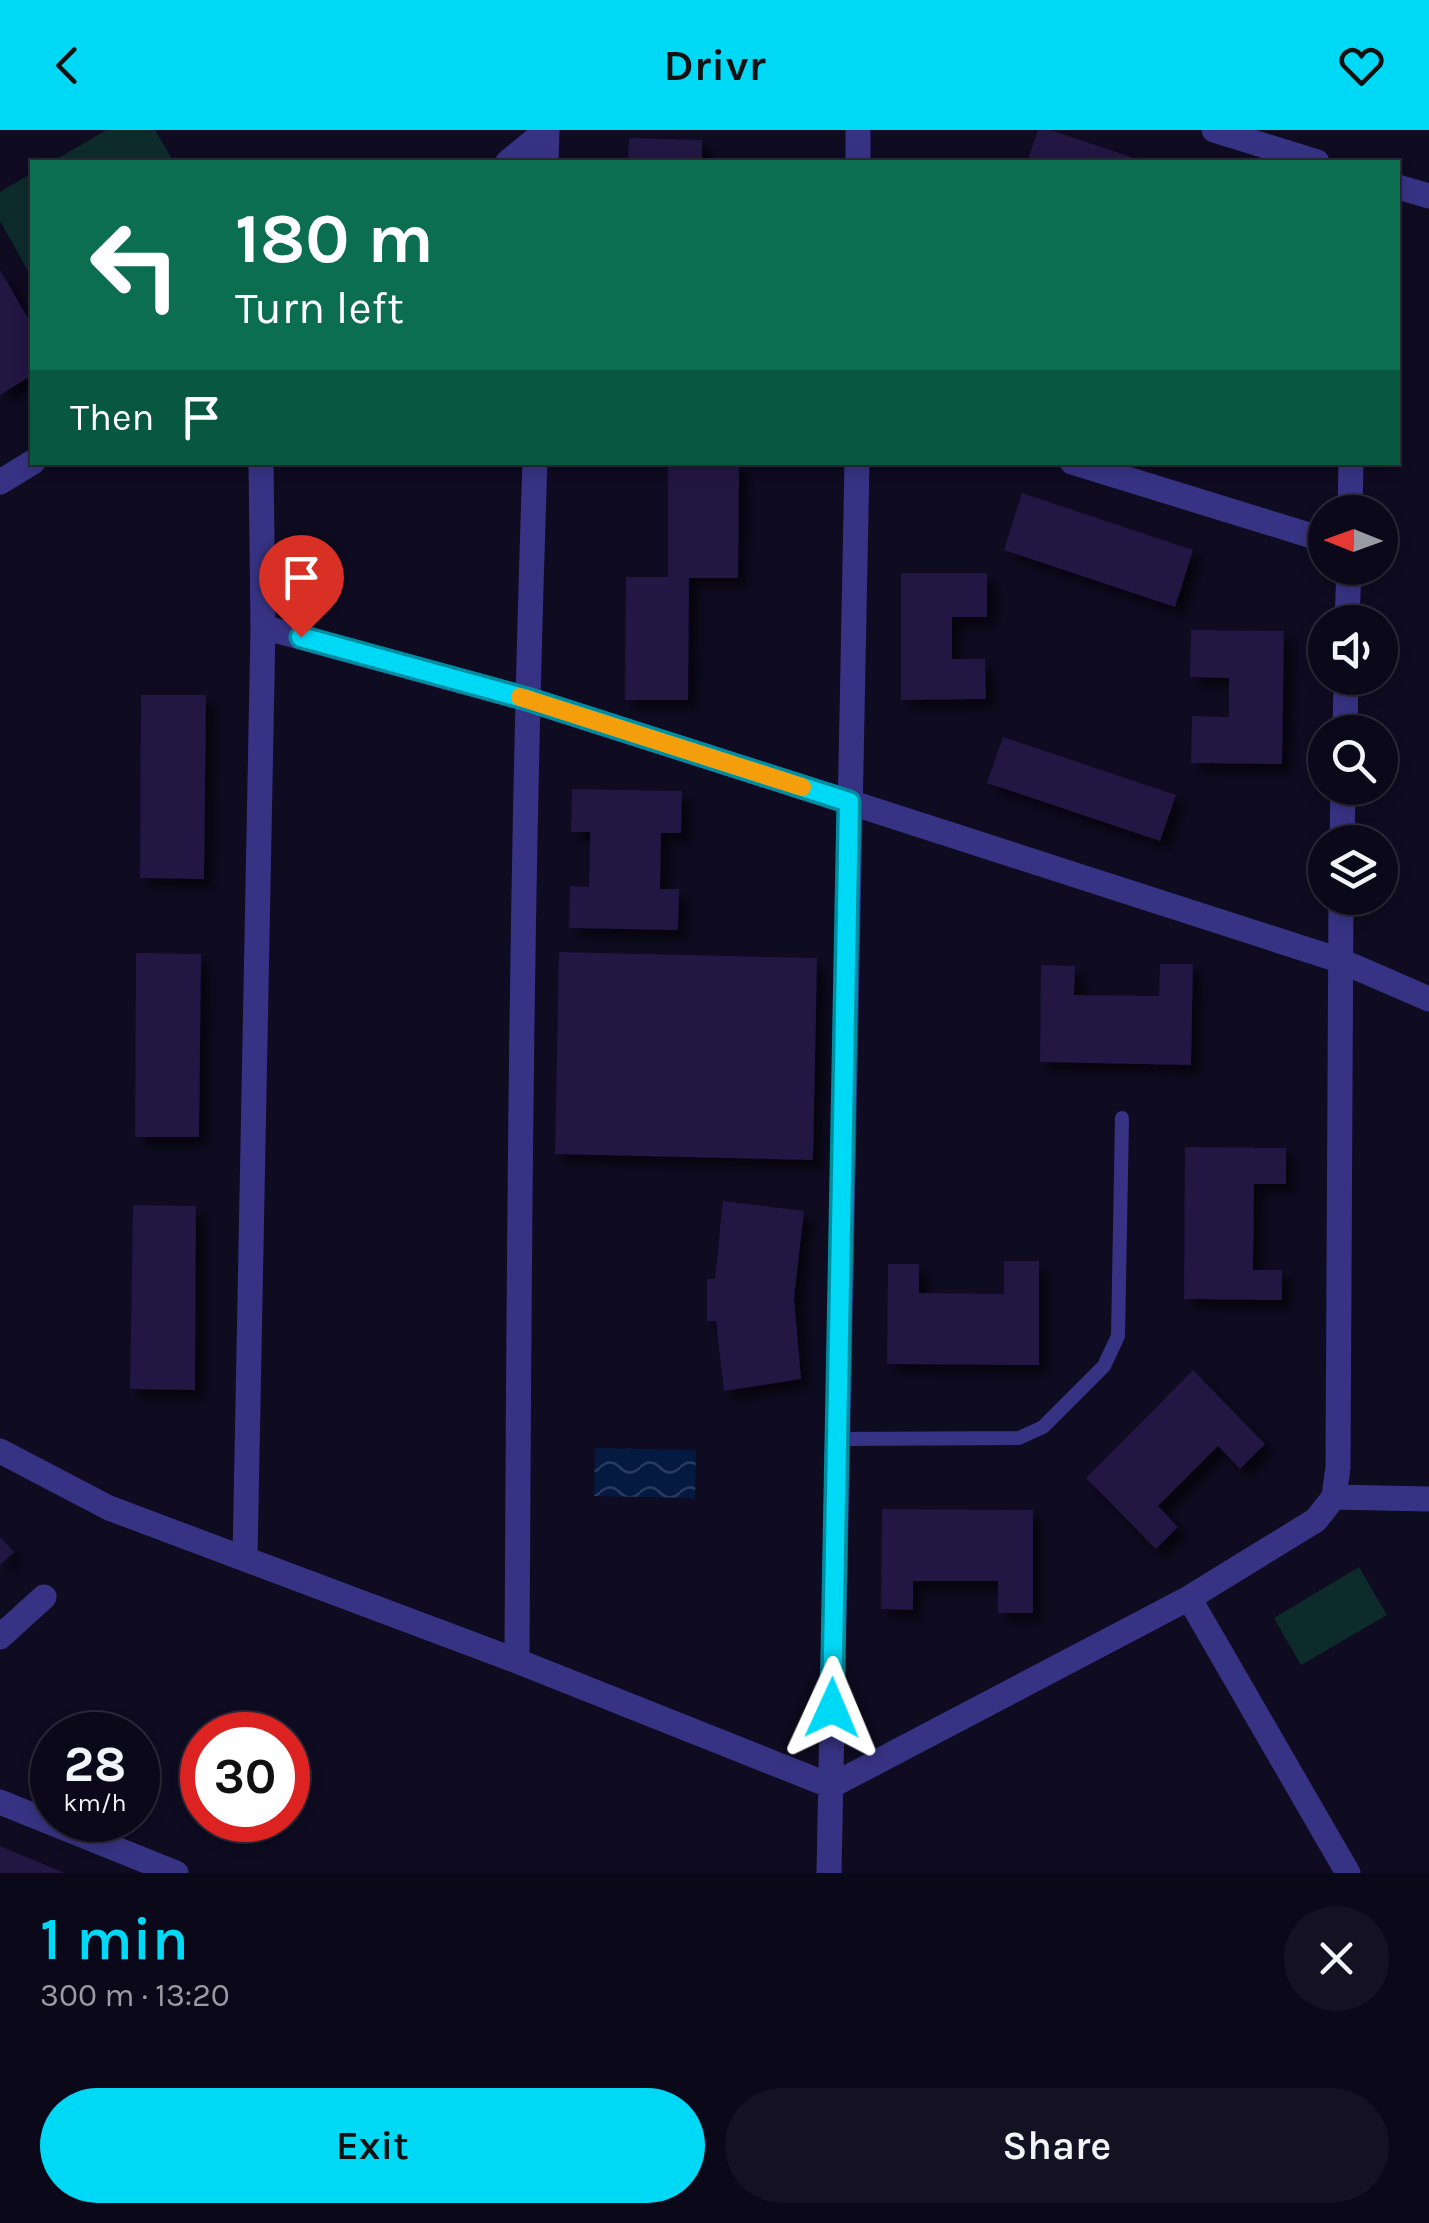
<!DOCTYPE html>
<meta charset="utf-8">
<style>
:root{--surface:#0b0819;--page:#141122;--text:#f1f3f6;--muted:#9a9aa2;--line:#2b2938;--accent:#00d9f6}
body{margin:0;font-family:Karla,sans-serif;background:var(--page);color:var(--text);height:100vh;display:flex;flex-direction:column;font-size:38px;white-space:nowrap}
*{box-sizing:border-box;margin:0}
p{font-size:32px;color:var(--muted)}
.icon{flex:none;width:55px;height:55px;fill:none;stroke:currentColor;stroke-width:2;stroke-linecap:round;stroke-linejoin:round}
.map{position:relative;height:1743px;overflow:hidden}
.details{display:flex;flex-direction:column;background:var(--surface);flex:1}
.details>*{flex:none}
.top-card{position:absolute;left:30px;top:30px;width:1370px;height:305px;border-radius:0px;box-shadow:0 5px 15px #0003,0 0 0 2px var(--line);background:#0b6e4f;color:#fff;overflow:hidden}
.needle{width:65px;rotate:271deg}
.tools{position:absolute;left:1308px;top:365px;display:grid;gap:20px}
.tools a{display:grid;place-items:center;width:90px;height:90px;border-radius:50%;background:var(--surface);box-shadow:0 5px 15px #0003,0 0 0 2px var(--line);font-size:50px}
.speed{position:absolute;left:30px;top:1582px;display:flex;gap:20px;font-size:50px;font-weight:700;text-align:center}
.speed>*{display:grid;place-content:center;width:130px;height:130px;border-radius:50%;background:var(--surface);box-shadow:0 5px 15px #0003,0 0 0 2px var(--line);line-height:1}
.speed small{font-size:25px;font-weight:400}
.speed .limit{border:15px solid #d22;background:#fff;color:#111}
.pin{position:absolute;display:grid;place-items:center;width:85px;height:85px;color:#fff;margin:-102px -42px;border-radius:50% 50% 50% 0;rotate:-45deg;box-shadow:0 0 10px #0007}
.pin .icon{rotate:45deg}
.me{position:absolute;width:110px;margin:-55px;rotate:1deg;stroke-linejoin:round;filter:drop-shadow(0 0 8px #0008)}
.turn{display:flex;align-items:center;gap:35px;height:210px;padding:0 40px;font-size:45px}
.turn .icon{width:130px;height:130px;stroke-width:2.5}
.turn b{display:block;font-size:70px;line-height:85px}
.then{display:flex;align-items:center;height:95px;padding:0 40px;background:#0003;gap:20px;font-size:38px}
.round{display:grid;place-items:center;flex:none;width:105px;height:105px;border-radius:52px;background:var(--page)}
.head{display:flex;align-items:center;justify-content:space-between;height:170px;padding:0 40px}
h1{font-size:60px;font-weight:600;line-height:75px;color:var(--accent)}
.cta{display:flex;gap:20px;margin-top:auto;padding:20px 40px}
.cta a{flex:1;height:115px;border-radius:60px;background:var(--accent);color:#111;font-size:40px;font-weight:600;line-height:115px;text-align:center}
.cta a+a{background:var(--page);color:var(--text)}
header{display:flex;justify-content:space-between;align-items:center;height:130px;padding:0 40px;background:var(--accent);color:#111;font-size:45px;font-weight:600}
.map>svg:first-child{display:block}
</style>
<header><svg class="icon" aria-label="back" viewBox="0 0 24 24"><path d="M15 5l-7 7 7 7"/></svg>Drivr<svg class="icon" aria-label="heart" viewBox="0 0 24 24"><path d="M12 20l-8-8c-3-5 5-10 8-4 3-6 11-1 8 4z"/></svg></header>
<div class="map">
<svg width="1429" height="1743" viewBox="0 0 1429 1743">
<defs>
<pattern id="water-waves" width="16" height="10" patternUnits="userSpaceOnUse" patternTransform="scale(2.5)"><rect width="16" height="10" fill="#051a40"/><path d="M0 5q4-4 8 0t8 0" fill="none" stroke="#293a5d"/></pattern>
<filter id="shadow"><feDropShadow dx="9" dy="9" stdDeviation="5" flood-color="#0009"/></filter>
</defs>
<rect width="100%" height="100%" fill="#0f0b21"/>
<path fill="#0e2b2b" d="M 107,0 L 155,0 L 174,32 L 51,32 Z
M 32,43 L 32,148 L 0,91 L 0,62 Z
M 1359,1437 L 1387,1485 L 1301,1535 L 1274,1488 Z"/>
<path fill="url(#water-waves)" d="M 595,1318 L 696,1320 L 695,1368 L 594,1366 Z"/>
<path fill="#201643" filter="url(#shadow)" d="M 1038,0 L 1050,0 L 1146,32 L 1027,32 Z
M 629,8 L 702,10 L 702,32 L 628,32 Z
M 0,140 L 32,195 L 32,245 L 0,265 Z
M 668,332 L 739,332 L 738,448 L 689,448 L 688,570 L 625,570 L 626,447 L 668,447 Z
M 1022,363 L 1193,420 L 1175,477 L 1004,420 Z
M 901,443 L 987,443 L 987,487 L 952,487 L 952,529 L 985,529 L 986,569 L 901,570 Z
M 1191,500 L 1284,501 L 1282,634 L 1191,633 L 1192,586 L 1229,587 L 1229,548 L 1190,547 Z
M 141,565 L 206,565 L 204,749 L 140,748 Z
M 1003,607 L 1176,665 L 1160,711 L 987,653 Z
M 572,659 L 682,661 L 681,703 L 661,703 L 660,759 L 679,759 L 678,800 L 569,798 L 570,756 L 589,757 L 590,702 L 571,702 Z
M 559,822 L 817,828 L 813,1030 L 555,1024 Z
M 136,823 L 201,824 L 199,1007 L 135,1007 Z
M 1160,834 L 1193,834 L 1191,935 L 1040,932 L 1041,835 L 1075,836 L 1074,865 L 1159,866 Z
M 1185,1017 L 1286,1018 L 1286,1054 L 1254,1054 L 1253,1140 L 1282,1140 L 1282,1170 L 1184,1169 Z
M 723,1071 L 804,1081 L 794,1168 L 801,1249 L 724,1261 L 716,1191 L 707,1191 L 707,1149 L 715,1149 Z
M 133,1075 L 196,1076 L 195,1260 L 130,1259 Z
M 1004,1131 L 1039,1131 L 1039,1235 L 887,1234 L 888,1134 L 919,1134 L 919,1163 L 1004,1164 Z
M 1193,1240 L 1265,1314 L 1240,1339 L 1218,1316 L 1158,1376 L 1178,1397 L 1156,1419 L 1086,1348 Z
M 882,1379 L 1033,1380 L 1033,1483 L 998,1483 L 998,1451 L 913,1451 L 913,1480 L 881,1479 Z
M 0,1407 L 14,1422 L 0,1435 Z
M 0,1716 L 65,1743 L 0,1743 Z"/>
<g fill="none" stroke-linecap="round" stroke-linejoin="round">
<path stroke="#373384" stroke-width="14" d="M 838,1309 L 1019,1308 L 1043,1297 L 1104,1236 L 1118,1206 L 1122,988"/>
<path stroke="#373384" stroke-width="25" d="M 1214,0 L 1317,32
M 508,32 L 547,0
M 546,32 L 547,0
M 858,32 L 858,0
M 1398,57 L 1429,66
M 1072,332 L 1325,410
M 0,352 L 33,332
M 1350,382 L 1351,332
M 1347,492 L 1349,438
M 263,497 L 527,569 L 849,672 L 1339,830 L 1429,869
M 1345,602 L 1346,548
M 1342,712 L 1343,658
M 0,1321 L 109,1378 L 517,1531 L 831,1656 L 1189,1468 L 1316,1390 L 1334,1367 L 1338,1337 L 1341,768
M 1334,1367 L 1429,1369
M 245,1427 L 263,497 L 261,332
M 1189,1468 L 1348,1743
M 0,1507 L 44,1467
M 517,1531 C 519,1132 521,732 535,332
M 0,1672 L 176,1743
M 829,1743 L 857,332"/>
</g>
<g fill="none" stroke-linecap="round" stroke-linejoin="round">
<defs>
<path id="route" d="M 301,507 L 527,569 L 849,672 L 832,1578"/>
</defs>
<use href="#route" stroke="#008da0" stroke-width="25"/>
<use href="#route" stroke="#00d9f6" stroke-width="18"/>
<path stroke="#f59e0b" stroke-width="18" d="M 520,567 L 802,657"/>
</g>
</svg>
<div class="tools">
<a><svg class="needle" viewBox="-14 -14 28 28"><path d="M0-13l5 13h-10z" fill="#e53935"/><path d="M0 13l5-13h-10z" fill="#9a9aa2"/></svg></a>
<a><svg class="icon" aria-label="sound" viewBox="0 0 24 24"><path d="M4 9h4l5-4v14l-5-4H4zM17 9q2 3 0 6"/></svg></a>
<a><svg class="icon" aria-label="search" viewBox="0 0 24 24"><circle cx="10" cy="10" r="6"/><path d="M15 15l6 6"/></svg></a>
<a><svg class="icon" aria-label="layers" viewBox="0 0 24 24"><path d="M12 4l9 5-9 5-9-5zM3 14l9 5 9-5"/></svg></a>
</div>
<div class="speed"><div>28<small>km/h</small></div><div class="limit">30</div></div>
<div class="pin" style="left:301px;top:507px;background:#d93025"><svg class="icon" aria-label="arrive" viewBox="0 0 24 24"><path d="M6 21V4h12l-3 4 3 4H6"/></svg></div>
<svg class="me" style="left:832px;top:1578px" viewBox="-20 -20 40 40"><path d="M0-17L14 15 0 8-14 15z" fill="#00d9f6" stroke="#fff" stroke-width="4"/></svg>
<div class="top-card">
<div class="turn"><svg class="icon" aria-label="left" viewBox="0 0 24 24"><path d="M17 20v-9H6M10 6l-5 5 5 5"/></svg><div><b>180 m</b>Turn left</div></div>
<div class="then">Then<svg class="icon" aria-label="arrive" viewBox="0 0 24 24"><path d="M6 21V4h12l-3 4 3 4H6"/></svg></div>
</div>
</div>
<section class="details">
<div class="head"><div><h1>1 min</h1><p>300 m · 13:20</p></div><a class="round"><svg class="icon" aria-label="close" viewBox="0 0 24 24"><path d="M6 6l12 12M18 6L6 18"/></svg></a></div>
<div class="cta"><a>Exit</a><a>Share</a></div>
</section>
